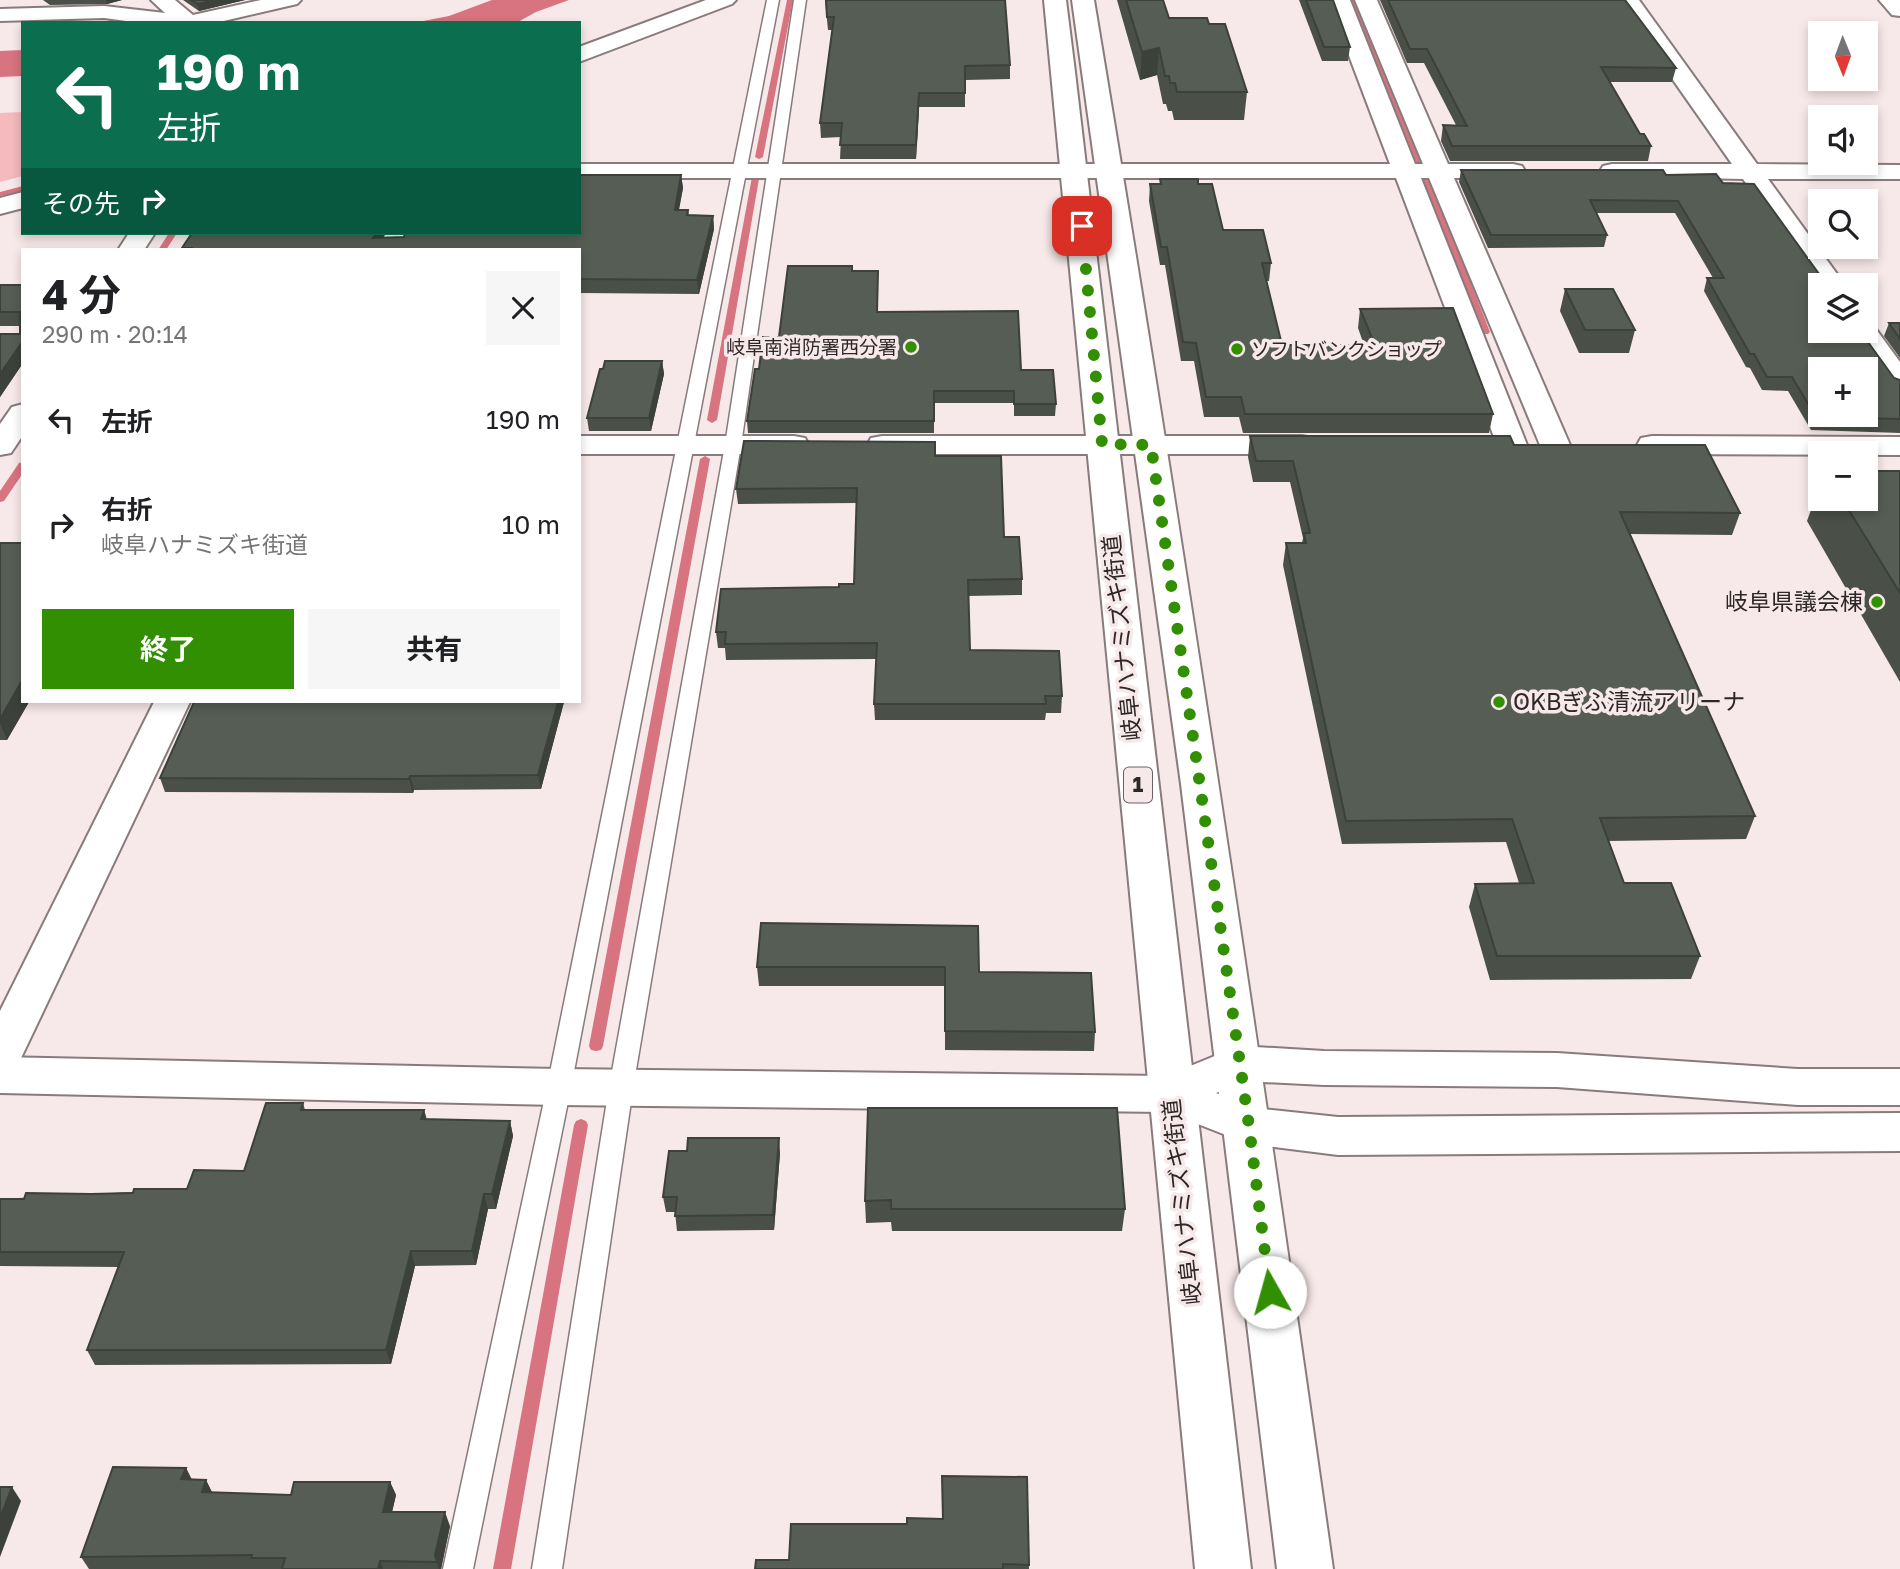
<!DOCTYPE html>
<html lang="ja">
<meta charset="utf-8">
<style>
:root{--surface:#fff;--page:#f6f6f6;--text:#202124;--muted:#757577;--accent:#338f02}
body{margin:0;font-family:"Golos Text","Noto Sans JP",sans-serif;background:var(--page);color:var(--text);height:100vh;display:flex;flex-direction:column;font-size:26px;white-space:nowrap}
*{box-sizing:border-box;margin:0}
p{font-size:23px;color:var(--muted)}
.icon{flex:none;width:38px;height:38px;fill:none;stroke:currentColor;stroke-width:2;stroke-linecap:round;stroke-linejoin:round}
.map{position:relative;flex:1;overflow:hidden}
.details{position:absolute;left:21px;top:248px;width:560px;height:455px;display:flex;flex-direction:column;background:var(--surface);border-radius:0px;box-shadow:0 4px 10px #0003}
.details>*{flex:none}
.top-card{position:absolute;left:21px;top:21px;width:560px;height:214px;border-radius:0px;box-shadow:0 4px 10px #0003;background:#0b6e4f;color:#fff;overflow:hidden}
.needle{width:46px;rotate:179deg}
.tools{position:absolute;left:1808px;top:21px;display:grid;gap:14px}
.tools a{display:grid;place-items:center;width:70px;height:70px;border-radius:0px;background:var(--surface);box-shadow:0 4px 10px #0003;font-size:35px}
.pin{position:absolute;display:grid;place-items:center;width:60px;height:60px;color:#fff;margin:-30px;border-radius:14px;box-shadow:0 4px 10px #0006}
.me{position:absolute;width:77px;margin:-38px;rotate:353deg;stroke-linejoin:round;filter:drop-shadow(0 0 5px #0008)}
.turn{display:flex;align-items:center;gap:24px;height:147px;padding:0 21px;font-size:32px}
.turn .icon{width:91px;height:91px;stroke-width:2.5}
.turn b{display:block;font-size:49px;line-height:60px}
.then{display:flex;align-items:center;height:66px;padding:0 21px;background:#0003;gap:14px;font-size:26px}
.round{display:grid;place-items:center;flex:none;width:74px;height:74px;border-radius:0px;background:var(--page)}
.head{display:flex;align-items:center;justify-content:space-between;height:119px;padding:0 21px}
h1{font-size:42px;font-weight:700;line-height:52px}
.primary-button{display:flex;gap:14px;margin-top:auto;padding:14px 21px}
.primary-button a{flex:1;height:80px;border-radius:0px;background:var(--accent);color:#fff;font-size:28px;font-weight:700;line-height:80px;text-align:center}
.primary-button a+a{background:var(--page);color:var(--text)}
ul{padding:0;list-style:none}
li{display:flex;align-items:center;gap:21px;height:105px;padding:0 21px}
li div{flex:1}
li b{display:block;font-size:26px}
li em{font-style:normal}
.map>svg:first-child{display:block}
</style>
<div class="map">
<svg width="1900" height="1569" viewBox="0 0 1900 1569">
<rect width="100%" height="100%" fill="#f7e8e9"/>
<path fill="#f4babe" d="M 23,112 L 23,176 L 0,182 L 0,113 Z"/>
<path fill="#d77480" d="M 492,0 L 569,0 L 536,12 L 516,23 L 413,23 L 449,16 Z"/>
<g fill="none" stroke-linecap="round" stroke-linejoin="round">
<path fill="#d77480" fill-rule="evenodd" d="M 787,0 L 793,0 L 763,157 L 759,159 L 755,157 Z
M 1350,0 L 1356,0 L 1426,167 L 1425,169 L 1418,167 Z
M 1423,175 L 1430,177 L 1490,332 L 1488,334 L 1482,334 L 1480,332 L 1422,177 Z
M 752,177 L 759,179 L 717,420 L 712,423 L 707,420 Z
M 23,186 L 23,191 L 0,196 L 0,192 Z
M 169,233 L 177,233 L 166,250 L 158,250 Z
M 705,456 L 710,459 L 603,1046 L 601,1050 L 596,1051 L 591,1050 L 589,1046 L 700,459 Z
M 23,462 L 23,473 L 4,501 L 0,502 L 0,491 L 19,463 Z
M 581,1119 L 586,1121 L 588,1125 L 511,1569 L 493,1569 L 574,1125 L 576,1121 Z"/>
<path fill="#d77480" fill-rule="evenodd" d="M 23,50 L 23,76 L 0,77 L 0,51 Z"/>
<defs>
<path id="lane" d="M 767,0 L 779,0 L 571,1087 L 473,1569 L 443,1569 L 547,1087 Z
M 794,0 L 806,0 L 741,445 L 633,1088 L 562,1569 L 532,1569 L 609,1088 L 725,445 Z"/>
<path id="street" d="M 151,0 L 175,0 L 193,15 L 261,0 L 301,0 L 297,4 L 215,23 L 141,23 L 104,18 L 0,21 L 0,9 L 104,6 L 165,13 Z
M 706,0 L 736,0 L 732,4 L 579,62 L 579,47 Z
M 1328,0 L 1350,0 L 1415,164 L 1423,164 L 1355,0 L 1377,0 L 1448,164 L 1513,164 L 1522,166 L 1525,171 L 1522,176 L 1513,178 L 1454,178 L 1570,445 L 1566,452 L 1555,454 L 1544,452 L 1540,445 L 1429,178 L 1421,178 L 1527,445 L 1523,452 L 1512,454 L 1501,452 L 1497,445 L 1396,178 L 579,178 L 579,164 L 1390,164 Z
M 1617,0 L 1639,0 L 1757,164 L 1900,165 L 1900,179 L 1768,179 L 1845,285 L 1820,285 L 1820,289 L 1743,179 L 1603,176 L 1600,171 L 1603,166 L 1612,164 L 1732,164 Z
M 1879,0 L 1900,0 L 1900,16 L 1892,15 Z
M 23,192 L 23,208 L 0,214 L 0,198 Z
M 129,233 L 155,233 L 144,250 L 118,250 Z
M 386,233 L 412,233 L 404,250 L 378,250 Z
M 1866,323 L 1873,325 L 1900,362 L 1900,392 L 1890,389 L 1849,331 L 1866,331 Z
M 23,404 L 23,435 L 11,453 L 0,455 L 0,424 L 12,407 Z
M 579,436 L 794,436 L 805,438 L 809,445 L 805,452 L 794,454 L 579,454 Z
M 882,436 L 1302,436 L 1313,438 L 1317,445 L 1313,452 L 1302,454 L 882,454 L 871,452 L 867,445 L 871,438 Z
M 1652,436 L 1900,437 L 1900,455 L 1652,454 L 1641,452 L 1637,445 L 1641,438 Z
M 154,702 L 190,702 L 22,1056 L 16,1068 L 0,1073 L 0,1011 Z"/>
<path id="secondary" d="M 1239,1046 L 1324,1051 L 1557,1053 L 1798,1069 L 1900,1069 L 1900,1105 L 1798,1105 L 1557,1087 L 1324,1085 L 1243,1081 L 1216,1093 L 1253,1108 L 1338,1117 L 1900,1113 L 1900,1151 L 1338,1155 L 1249,1144 L 1167,1112 L 559,1105 L 0,1093 L 0,1057 L 559,1069 L 1166,1076 Z"/>
<path id="primary" d="M 1044,0 L 1066,0 L 1075,72 L 1251,1569 L 1195,1569 Z
M 1072,0 L 1094,0 C 1181,522 1259,1045 1333,1569 L 1277,1569 L 1181,784 Z"/>
</defs>
<use href="#lane" stroke="#887b7c" stroke-width="3"/>
<use href="#street" stroke="#887b7c" stroke-width="4"/>
<use href="#secondary" stroke="#887b7c" stroke-width="4"/>
<use href="#primary" stroke="#887b7c" stroke-width="4"/>
<use href="#lane" fill="#fff" fill-rule="evenodd"/>
<use href="#street" fill="#fff" fill-rule="evenodd"/>
<use href="#secondary" fill="#fff" fill-rule="evenodd"/>
<use href="#primary" fill="#fff" fill-rule="evenodd"/>
</g>
<path fill="#4a5048" d="M 43,0 L 122,0 L 107,4 L 50,5 Z
M 183,0 L 245,0 L 199,11 Z
M 825,0 L 1005,0 L 1010,65 L 1010,79 L 965,80 L 965,107 L 919,107 L 916,159 L 840,159 L 841,137 L 821,138 L 820,123 L 832,30 L 828,30 Z
M 1117,0 L 1163,0 L 1169,18 L 1209,24 L 1247,92 L 1244,120 L 1174,120 L 1172,111 L 1168,111 L 1166,104 L 1163,104 L 1157,75 L 1140,80 Z
M 1299,0 L 1333,0 L 1350,47 L 1348,61 L 1322,61 Z
M 1380,0 L 1625,0 L 1676,68 L 1672,82 L 1610,82 L 1640,134 L 1651,146 L 1648,161 L 1450,161 L 1441,141 L 1443,125 L 1456,125 L 1424,63 L 1407,63 Z
M 1461,170 L 1666,175 L 1723,183 L 1894,378 L 1900,380 L 1900,433 L 1811,430 L 1788,391 L 1762,390 L 1750,368 L 1746,367 L 1704,291 L 1707,278 L 1713,278 L 1675,213 L 1596,213 L 1607,235 L 1604,247 L 1488,248 L 1459,182 Z
M 681,175 L 683,188 L 679,210 L 688,210 L 689,215 L 713,216 L 714,229 L 699,294 L 579,293 L 579,250 L 183,250 L 182,248 L 192,233 L 385,233 L 383,238 L 404,237 Z
M 1160,179 L 1198,184 L 1223,230 L 1271,263 L 1269,281 L 1266,281 L 1282,345 L 1364,345 L 1358,328 L 1360,309 L 1493,414 L 1489,433 L 1243,433 L 1239,417 L 1204,417 L 1194,361 L 1181,361 L 1165,265 L 1160,265 L 1149,201 L 1150,184 L 1160,184 Z
M 852,271 L 878,283 L 877,312 L 1021,370 L 1056,404 L 1055,416 L 1014,416 L 1014,403 L 934,403 L 934,433 L 748,433 L 747,421 L 779,337 Z
M 0,285 L 23,285 L 23,363 L 0,397 L 0,334 L 20,334 L 20,326 L 0,326 Z
M 1565,289 L 1635,330 L 1629,353 L 1579,353 L 1560,311 Z
M 1889,323 L 1900,323 L 1900,358 L 1884,336 Z
M 662,361 L 664,374 L 651,431 L 589,431 L 587,418 Z
M 1250,436 L 1514,445 L 1740,513 L 1732,535 L 1630,534 L 1755,816 L 1746,839 L 1608,841 L 1624,883 L 1700,956 L 1691,979 L 1490,980 L 1469,907 L 1475,884 L 1519,883 L 1506,842 L 1342,844 L 1283,565 L 1286,543 L 1302,543 L 1303,538 L 1290,482 L 1253,482 L 1248,457 Z
M 935,456 L 1004,537 L 1022,579 L 1022,595 L 968,596 L 970,650 L 1062,696 L 1061,713 L 1046,713 L 1045,720 L 875,720 L 874,704 L 876,659 L 726,660 L 725,648 L 718,648 L 716,632 L 839,587 L 854,584 L 857,503 L 738,504 L 736,489 Z
M 1900,471 L 1900,682 L 1807,521 L 1820,485 L 1820,499 L 1866,499 Z
M 0,543 L 23,702 L 29,702 L 7,740 L 0,740 Z
M 194,702 L 564,702 L 541,789 L 414,790 L 413,793 L 165,792 L 160,778 Z
M 761,923 L 979,972 L 1095,1032 L 1094,1051 L 945,1050 L 945,986 L 759,986 L 757,967 Z
M 303,1103 L 305,1110 L 424,1110 L 427,1120 L 510,1121 L 513,1136 L 496,1209 L 488,1209 L 476,1265 L 415,1266 L 391,1364 L 95,1365 L 87,1350 L 119,1267 L 0,1266 L 0,1199 L 187,1189 L 244,1171 Z
M 868,1108 L 1125,1209 L 1122,1231 L 892,1231 L 891,1222 L 866,1223 L 865,1201 Z
M 780,1153 L 774,1230 L 677,1231 L 675,1212 L 666,1212 L 663,1197 Z
M 186,1468 L 192,1480 L 206,1480 L 212,1493 L 291,1495 L 390,1482 L 396,1495 L 392,1512 L 450,1526 L 441,1569 L 89,1569 L 81,1557 Z
M 1027,1477 L 1029,1569 L 755,1569 L 907,1524 L 943,1519 Z"/>
<path fill="#3c413b" d="M 106,0 L 122,0 L 107,4 Z
M 215,0 L 245,0 L 199,11 L 198,4 Z
M 1159,48 L 1157,75 L 1140,80 L 1142,52 Z
M 919,93 L 919,107 L 916,159 L 916,145 Z
M 681,175 L 683,188 L 676,223 L 675,210 Z
M 713,216 L 714,229 L 699,294 L 697,280 Z
M 376,233 L 385,233 L 377,250 L 373,238 Z
M 23,341 L 23,363 L 0,397 L 0,374 Z
M 662,361 L 664,374 L 651,431 L 649,418 Z
M 23,679 L 23,702 L 29,702 L 7,740 L 0,723 L 0,719 Z
M 558,702 L 564,702 L 541,789 L 538,775 Z
M 410,776 L 414,790 L 413,793 L 409,779 Z
M 424,1110 L 428,1125 L 421,1119 Z
M 510,1121 L 513,1136 L 496,1209 L 492,1194 Z
M 779,1138 L 780,1153 L 774,1230 L 773,1215 Z
M 484,1194 L 488,1209 L 476,1265 L 472,1251 Z
M 411,1251 L 415,1266 L 391,1364 L 386,1350 Z
M 186,1468 L 193,1482 L 181,1479 Z
M 206,1480 L 213,1494 L 202,1492 Z
M 390,1482 L 396,1495 L 389,1525 L 383,1512 Z
M 12,1487 L 21,1501 L 0,1557 L 0,1518 Z
M 445,1512 L 450,1526 L 441,1569 L 439,1569 L 435,1555 Z
M 380,1561 L 383,1569 L 378,1569 Z"/>
<path fill="#565d54" stroke="#3c413b" stroke-width="2" fill-rule="evenodd" d="M 191,0 L 215,0 L 198,4 Z
M 826,0 L 1005,0 L 1010,65 L 965,66 L 965,93 L 919,93 L 916,145 L 840,145 L 842,123 L 820,123 L 834,17 L 827,17 Z
M 1126,0 L 1163,0 L 1169,18 L 1207,18 L 1209,24 L 1225,24 L 1247,92 L 1177,92 L 1175,83 L 1170,83 L 1169,76 L 1165,76 L 1159,48 L 1142,52 Z
M 1306,0 L 1333,0 L 1350,47 L 1324,47 Z
M 1388,0 L 1625,0 L 1676,68 L 1601,67 L 1640,134 L 1644,134 L 1651,146 L 1452,146 L 1443,125 L 1467,126 L 1427,49 L 1410,49 Z
M 1461,170 L 1663,170 L 1666,175 L 1716,174 L 1723,183 L 1754,184 L 1827,285 L 1820,285 L 1820,331 L 1860,331 L 1894,378 L 1900,380 L 1900,419 L 1816,417 L 1792,377 L 1767,377 L 1754,354 L 1750,354 L 1707,278 L 1724,278 L 1678,201 L 1590,200 L 1607,235 L 1491,235 ZM 1820,369 L 1866,369 L 1866,415 L 1820,415 Z
M 579,175 L 681,175 L 675,210 L 688,210 L 687,215 L 713,216 L 697,280 L 579,279 L 579,250 L 189,250 L 191,248 L 182,248 L 192,233 L 376,233 L 373,238 L 404,237 L 405,233 L 579,233 Z
M 1160,179 L 1198,179 L 1198,184 L 1212,184 L 1223,230 L 1263,230 L 1271,263 L 1262,263 L 1282,345 L 1375,345 L 1360,309 L 1453,308 L 1493,414 L 1245,414 L 1241,397 L 1206,397 L 1196,343 L 1183,342 L 1167,247 L 1161,247 L 1150,184 L 1161,184 Z
M 788,266 L 852,266 L 852,271 L 878,271 L 877,312 L 1018,311 L 1021,370 L 1053,370 L 1056,404 L 1014,404 L 1014,391 L 934,391 L 934,421 L 747,421 L 755,369 L 759,369 L 763,337 L 779,337 Z
M 0,285 L 23,285 L 23,341 L 0,374 L 0,334 L 20,334 L 20,312 L 0,312 Z
M 1565,289 L 1613,289 L 1635,330 L 1585,330 Z
M 1889,323 L 1900,323 L 1900,339 Z
M 605,361 L 662,361 L 649,418 L 587,418 L 600,369 L 603,369 Z
M 1250,436 L 1510,436 L 1514,445 L 1705,445 L 1740,513 L 1620,512 L 1755,816 L 1600,818 L 1624,883 L 1671,883 L 1700,956 L 1497,956 L 1475,884 L 1534,883 L 1512,819 L 1346,821 L 1286,543 L 1306,543 L 1304,533 L 1310,533 L 1293,461 L 1256,461 Z
M 744,441 L 935,442 L 935,456 L 1001,456 L 1004,537 L 1019,537 L 1022,579 L 968,580 L 970,650 L 1059,651 L 1062,696 L 1045,696 L 1046,704 L 874,704 L 877,643 L 725,644 L 726,632 L 716,632 L 721,589 L 839,587 L 839,584 L 854,584 L 857,488 L 736,489 Z
M 1866,471 L 1900,471 L 1900,593 L 1842,499 L 1866,499 Z
M 0,543 L 23,543 L 23,679 L 0,719 Z
M 194,702 L 558,702 L 538,775 L 410,776 L 409,779 L 160,778 Z
M 761,923 L 978,926 L 979,972 L 1091,973 L 1095,1032 L 945,1031 L 945,967 L 757,967 Z
M 266,1103 L 303,1103 L 301,1110 L 424,1110 L 421,1119 L 510,1121 L 492,1194 L 484,1194 L 472,1251 L 411,1251 L 386,1350 L 87,1350 L 124,1252 L 0,1252 L 0,1199 L 24,1199 L 26,1193 L 91,1194 L 133,1193 L 134,1189 L 187,1189 L 194,1170 L 244,1171 Z
M 868,1108 L 1117,1108 L 1125,1209 L 891,1209 L 891,1200 L 865,1201 Z
M 688,1138 L 779,1138 L 773,1215 L 675,1216 L 677,1197 L 663,1197 L 669,1151 L 687,1151 Z
M 113,1467 L 186,1468 L 181,1479 L 206,1480 L 202,1492 L 291,1495 L 294,1482 L 390,1482 L 383,1512 L 445,1512 L 435,1555 L 437,1562 L 380,1561 L 378,1569 L 282,1569 L 285,1558 L 251,1558 L 252,1555 L 81,1557 Z
M 942,1476 L 1027,1477 L 1029,1565 L 1003,1564 L 1003,1569 L 755,1569 L 756,1560 L 789,1560 L 791,1524 L 907,1524 L 907,1518 L 943,1519 Z
M 0,1487 L 12,1487 L 0,1518 Z"/>
<g fill="none" stroke-linecap="round" stroke-linejoin="round">
<path stroke="#338f02" stroke-width="12" stroke-dasharray="0 21.6" d="M 1082,226 L 1102,444 L 1151,445 L 1249,1126 L 1270,1292"/>
</g>
<g fill="#338f02" stroke="#f7e8e9" stroke-width="2.5">
<circle cx="911" cy="347" r="7"/>
<circle cx="1237" cy="349" r="7"/>
<circle cx="1877" cy="602" r="7"/>
<circle cx="1499" cy="702" r="7"/>
</g>
<g text-anchor="middle" stroke-width="7" stroke-linejoin="round" paint-order="stroke">
<g font-size="19" fill="#2d2728" stroke="#f7e8e9" text-anchor="end">
<text x="897" y="354">岐阜南消防署西分署</text>
<text x="1251" y="356" text-anchor="start">ソフトバンクショップ</text>
</g>
<rect fill="#f7e8e9" stroke="#6a6162" stroke-width="2" x="1124" y="767.5" width="28" height="35" rx="5"/>
<g font-size="21" font-weight="bold" fill="#2d2728">
<text x="1138" y="792">1</text>
</g>
<g font-size="23" fill="#2d2728" stroke="#f7e8e9" text-anchor="end">
<text x="1863" y="610">岐阜県議会棟</text>
<text x="1513" y="710" text-anchor="start">OKBぎふ清流アリーナ</text>
</g>
<g font-size="23" fill="#2d2728" stroke="#f7e8e9">
<text transform="translate(1122 638) rotate(-96)" y="8">岐阜ハナミズキ街道</text>
<text transform="translate(1182 1202) rotate(-96)" y="8">岐阜ハナミズキ街道</text>
</g>
</g>
</svg>
<div class="tools">
<a><svg class="needle" viewBox="-14 -14 28 28"><path d="M0-13l5 13h-10z" fill="#e53935"/><path d="M0 13l5-13h-10z" fill="#757577"/></svg></a>
<a><svg class="icon" aria-label="sound" viewBox="0 0 24 24"><path d="M4 9h4l5-4v14l-5-4H4zM17 9q2 3 0 6"/></svg></a>
<a><svg class="icon" aria-label="search" viewBox="0 0 24 24"><circle cx="10" cy="10" r="6"/><path d="M15 15l6 6"/></svg></a>
<a><svg class="icon" aria-label="layers" viewBox="0 0 24 24"><path d="M12 4l9 5-9 5-9-5zM3 14l9 5 9-5"/></svg></a>
<a>+</a>
<a>−</a>
</div>
<div class="pin" style="left:1082px;top:226px;background:#d93025"><svg class="icon" aria-label="arrive" viewBox="0 0 24 24"><path d="M6 21V4h12l-3 4 3 4H6"/></svg></div>
<svg class="me" style="left:1270px;top:1292px" viewBox="-20 -20 40 40"><circle r="19" fill="#fff"/><path d="M0-13L10 11 0 6-10 11z" fill="#338f02"/></svg>
<div class="top-card">
<div class="turn"><svg class="icon" aria-label="left" viewBox="0 0 24 24"><path d="M17 20v-9H6M10 6l-5 5 5 5"/></svg><div><b>190 m</b>左折</div></div>
<div class="then">その先<svg class="icon" aria-label="right" viewBox="0 0 24 24"><path d="M7 20v-9h11M14 6l5 5-5 5"/></svg></div>
</div>
<section class="details">
<div class="head"><div><h1>4 分</h1><p>290 m · 20:14</p></div><a class="round"><svg class="icon" aria-label="close" viewBox="0 0 24 24"><path d="M6 6l12 12M18 6L6 18"/></svg></a></div>
<ul>
<li><svg class="icon" aria-label="left" viewBox="0 0 24 24"><path d="M17 20v-9H6M10 6l-5 5 5 5"/></svg><div><b>左折</b></div><em>190 m</em></li>
<li><svg class="icon" aria-label="right" viewBox="0 0 24 24"><path d="M7 20v-9h11M14 6l5 5-5 5"/></svg><div><b>右折</b><p>岐阜ハナミズキ街道</p></div><em>10 m</em></li>
</ul>
<div class="primary-button"><a>終了</a><a>共有</a></div>
</section>
</div>
